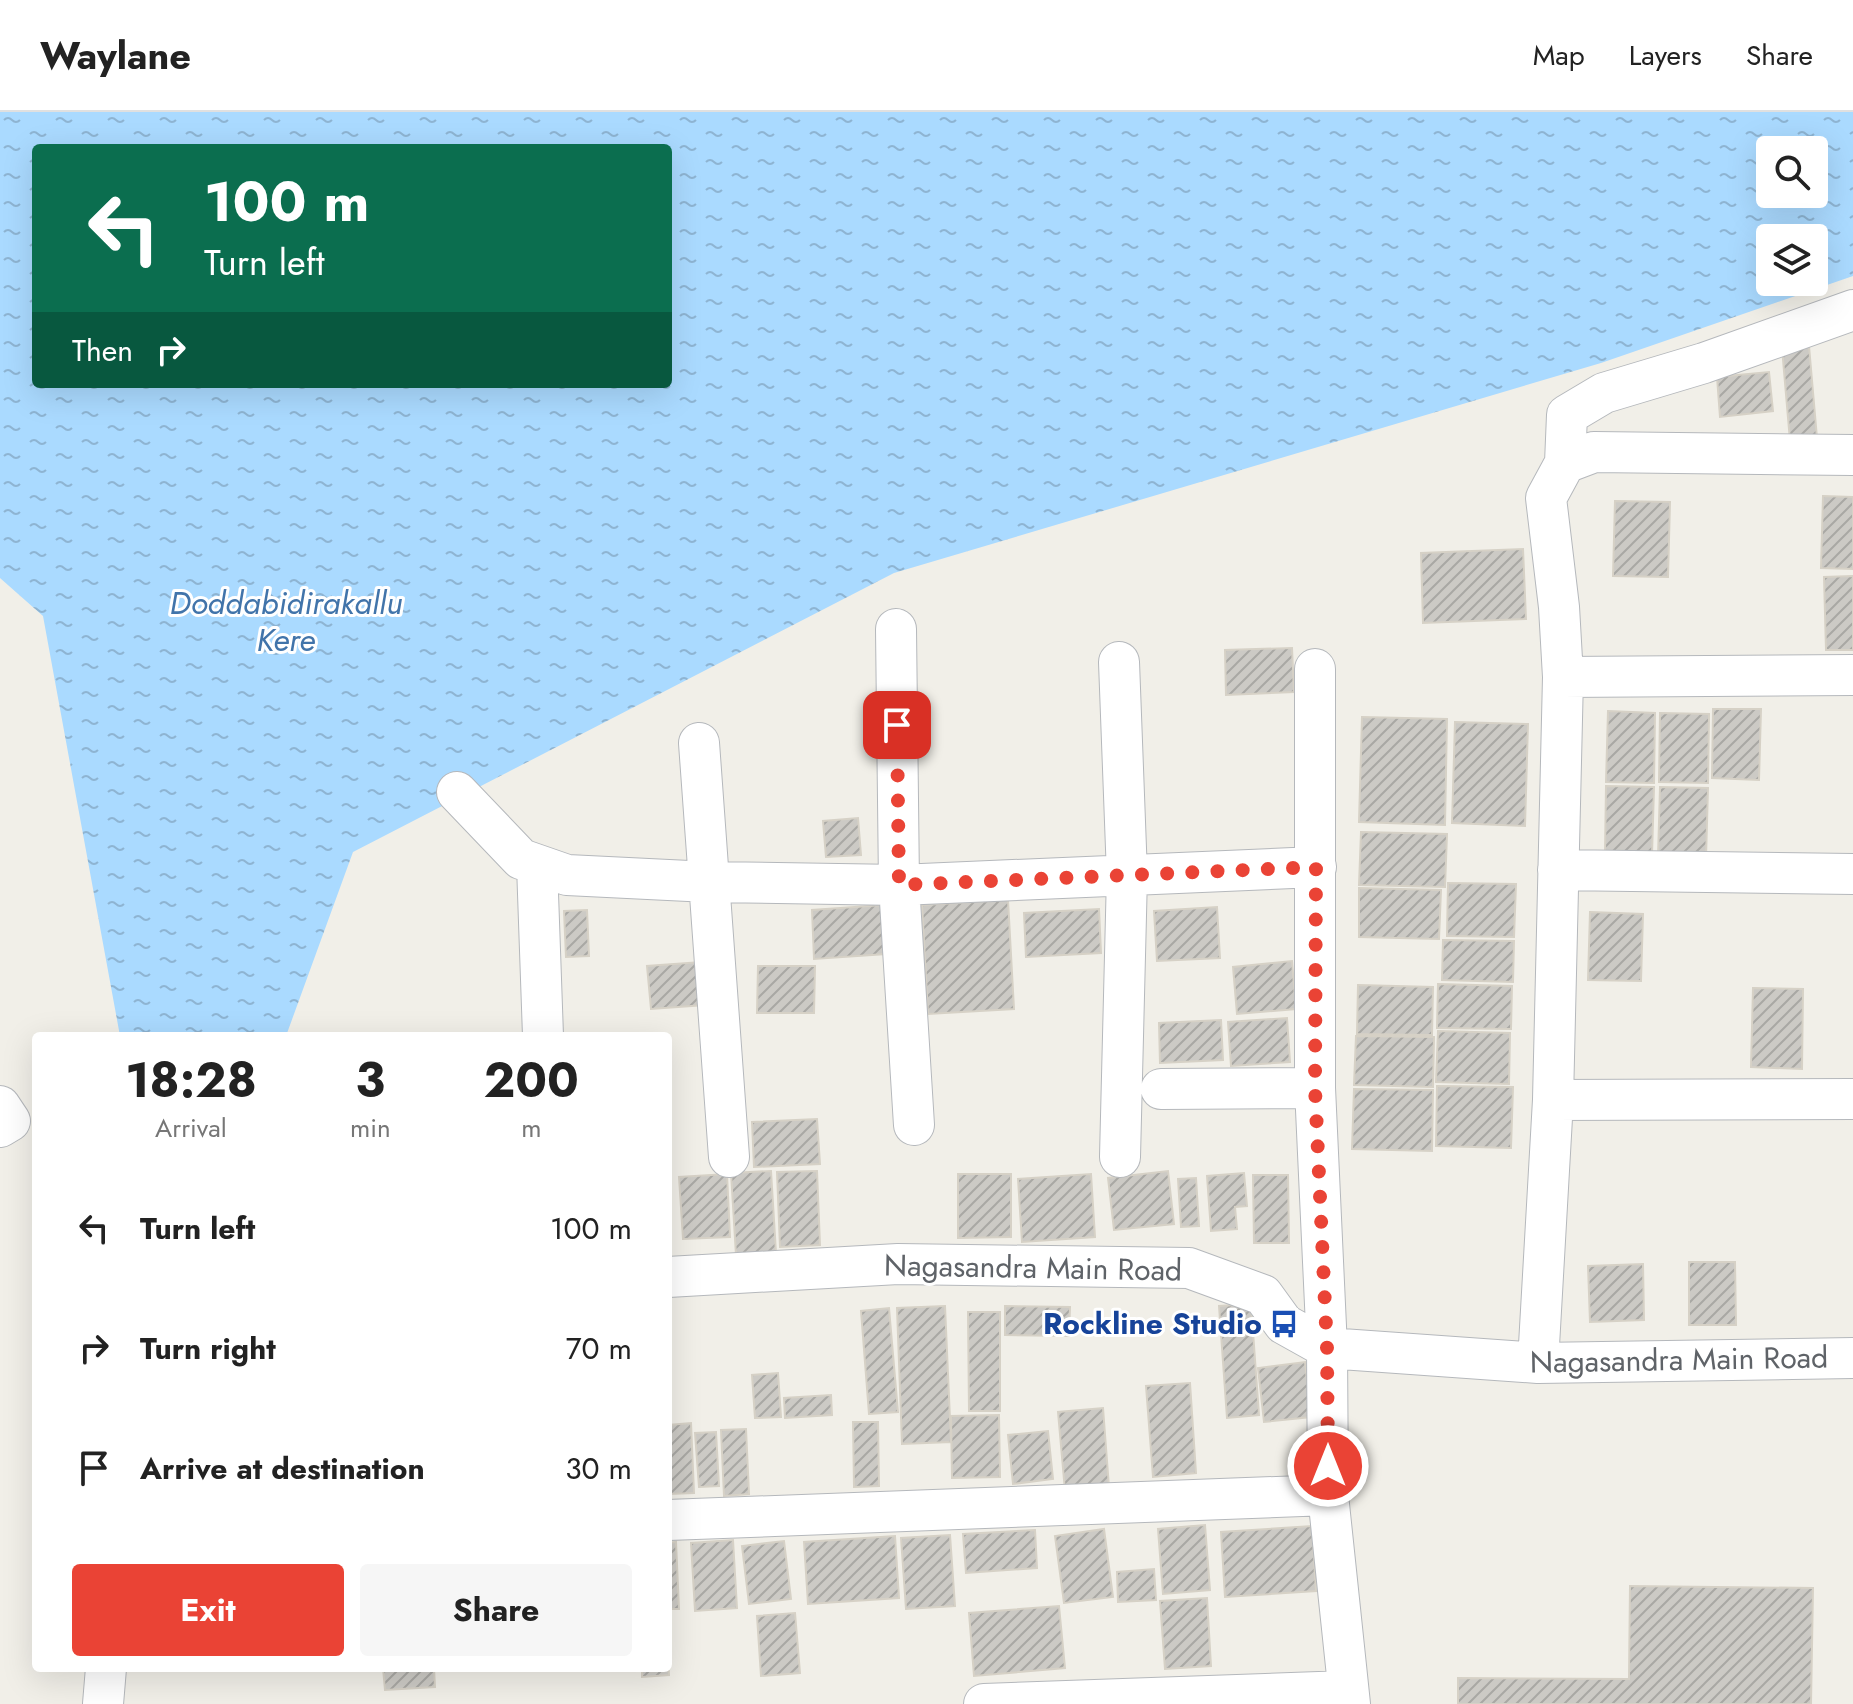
<!DOCTYPE html>
<style>
:root{--surface:#fff;--page:#f6f6f6;--text:#222;--muted:#767676;--line:#e0e0e0;--accent:#ea4335}
body{margin:0;font-family:Jost,sans-serif;background:var(--page);color:var(--text);height:100vh;display:flex;flex-direction:column;font-size:30px;white-space:nowrap}
*{box-sizing:border-box;margin:0}
p{font-size:26px;color:var(--muted)}
.icon{flex:none;width:44px;height:44px;fill:none;stroke:currentColor;stroke-width:2;stroke-linecap:round;stroke-linejoin:round}
.map{position:relative;flex:1;overflow:hidden}
.sheet{position:absolute;left:32px;top:920px;width:640px;height:640px;display:flex;flex-direction:column;background:var(--surface);border-radius:8px;box-shadow:0 8px 32px #0002}
.sheet>*{flex:none}
.top-card{position:absolute;left:32px;top:32px;width:640px;height:244px;border-radius:8px;box-shadow:0 8px 32px #0002;background:#0b6e4f;color:#fff;overflow:hidden}
.buttons{position:absolute;left:1756px;top:24px;display:grid;gap:16px}
.buttons a{display:grid;place-items:center;width:72px;height:72px;border-radius:8px;background:var(--surface);box-shadow:0 8px 32px #0002;font-size:40px}
.pin{position:absolute;display:grid;place-items:center;width:68px;height:68px;color:#fff;margin:-34px;border-radius:16px;box-shadow:0 4px 12px #0006}
.me{position:absolute;width:88px;margin:-44px;rotate:0deg;stroke-linejoin:round;filter:drop-shadow(0 0 6px #0008)}
.turn{display:flex;align-items:center;gap:28px;height:168px;padding:0 40px;font-size:36px}
.turn .icon{width:104px;height:104px;stroke-width:2.5}
.turn b{display:block;font-size:56px;line-height:68px}
.then{display:flex;align-items:center;height:76px;padding:0 40px;background:#0003;gap:16px;font-size:30px}
.eta{display:flex;justify-content:space-evenly;align-items:center;height:136px;text-align:center}
.eta b{font-size:48px;font-weight:700;line-height:56px}
.cta{display:flex;gap:16px;margin-top:auto;padding:16px 40px}
.cta a{flex:1;height:92px;border-radius:8px;background:var(--accent);color:#fff;font-size:32px;font-weight:700;line-height:92px;text-align:center}
.cta a+a{background:var(--page);color:var(--text)}
ul{padding:0;list-style:none}
li{display:flex;align-items:center;gap:24px;height:120px;padding:0 40px}
li div{flex:1}
li b{display:block;font-size:30px}
li em{font-style:normal}
header{display:flex;align-items:center;gap:48px;box-sizing:border-box;height:112px;padding:0 40px;background:var(--surface);border-bottom:2px solid var(--line)}
header strong{font-size:38px}
nav{display:flex;gap:44px;margin-inline-start:auto;font-size:28px}
.map>svg:first-child{display:block}
</style>
<header>
<strong>Waylane</strong>
<nav><a>Map</a><a>Layers</a><a>Share</a></nav>
</header>
<div class="map">
<svg width="1853" height="1592" viewBox="0 0 1853 1592">
<defs>
<pattern id="water-ripples" width="26" height="14" patternUnits="userSpaceOnUse" patternTransform="scale(2)"><rect width="26" height="14" fill="#aadaff"/><path d="M2 4q2-2 4 0t4 0M15 11q2-2 4 0t4 0" fill="none" stroke="#8eb4d2"/></pattern>
<pattern id="building-hatch" width="6" height="6" patternUnits="userSpaceOnUse" patternTransform="scale(2)"><rect width="6" height="6" fill="#cccac5"/><path d="M-1 1l2-2M0 6l6-6M5 7l2-2" fill="none" stroke="#a9a8a4"/></pattern>
</defs>
<rect width="100%" height="100%" fill="#f1efe8"/>
<path fill="url(#water-ripples)" fill-rule="evenodd" d="M 0,0 L 1853,0 L 1853,164 L 1601,251 L 894,461 L 353,740 L 286,924 L 120,924 L 43,504 L 0,466 ZM 36,36 L 668,36 L 668,272 L 36,272 ZM 1770,38 L 1814,38 L 1814,82 L 1770,82 ZM 1770,126 L 1814,126 L 1814,170 L 1770,170 Z"/>
<path fill="url(#building-hatch)" stroke="#d6d1c6" stroke-width="2" d="M 1809,234 L 1817,326 L 1790,329 L 1782,236 Z
M 1769,260 L 1773,299 L 1720,305 L 1717,265 Z
M 1823,384 L 1853,385 L 1853,457 L 1821,456 Z
M 1615,389 L 1670,390 L 1668,465 L 1613,464 Z
M 1523,437 L 1526,507 L 1423,511 L 1421,441 Z
M 1853,464 L 1853,538 L 1826,538 L 1824,465 Z
M 1292,536 L 1294,580 L 1226,583 L 1225,538 Z
M 1713,597 L 1761,597 L 1759,668 L 1712,666 Z
M 1608,599 L 1655,601 L 1654,671 L 1606,670 Z
M 1660,601 L 1709,602 L 1708,671 L 1659,670 Z
M 1362,605 L 1447,607 L 1445,713 L 1359,710 Z
M 1455,610 L 1528,612 L 1525,714 L 1452,711 Z
M 1606,674 L 1654,675 L 1652,743 L 1605,742 Z
M 1660,675 L 1708,676 L 1706,746 L 1658,745 Z
M 858,706 L 861,743 L 826,745 L 823,709 Z
M 1361,720 L 1447,722 L 1445,775 L 1359,773 Z
M 1448,771 L 1516,772 L 1514,825 L 1447,824 Z
M 1359,776 L 1441,778 L 1439,827 L 1359,825 Z
M 1008,788 L 1014,897 L 928,902 L 922,793 Z
M 883,793 L 886,842 L 814,847 L 812,798 Z
M 1217,795 L 1220,846 L 1157,849 L 1154,799 Z
M 1099,797 L 1101,841 L 1026,845 L 1024,801 Z
M 587,798 L 589,844 L 566,845 L 564,799 Z
M 1590,800 L 1643,802 L 1641,869 L 1588,868 Z
M 1443,828 L 1514,829 L 1513,870 L 1442,868 Z
M 1292,849 L 1296,897 L 1237,902 L 1233,855 Z
M 701,850 L 705,893 L 651,897 L 647,854 Z
M 758,854 L 815,854 L 814,901 L 757,901 Z
M 1438,872 L 1512,874 L 1511,917 L 1437,916 Z
M 1358,873 L 1433,875 L 1432,923 L 1357,922 Z
M 1753,876 L 1803,877 L 1802,957 L 1751,955 Z
M 1287,906 L 1290,950 L 1231,954 L 1228,910 Z
M 1221,908 L 1223,948 L 1160,951 L 1159,911 Z
M 1438,919 L 1510,921 L 1509,972 L 1436,970 Z
M 1356,924 L 1434,925 L 1433,975 L 1354,973 Z
M 1437,974 L 1513,975 L 1511,1036 L 1436,1034 Z
M 1354,977 L 1433,978 L 1432,1039 L 1352,1037 Z
M 817,1007 L 820,1052 L 754,1055 L 752,1010 Z
M 771,1059 L 776,1141 L 736,1143 L 731,1061 Z
M 817,1059 L 820,1133 L 780,1135 L 777,1060 Z
M 1168,1059 L 1174,1112 L 1114,1118 L 1108,1066 Z
M 1244,1061 L 1247,1094 L 1235,1095 L 1237,1117 L 1211,1119 L 1207,1064 Z
M 727,1062 L 730,1125 L 683,1127 L 679,1065 Z
M 958,1062 L 1011,1062 L 1011,1125 L 958,1126 Z
M 1091,1062 L 1095,1125 L 1022,1130 L 1018,1067 Z
M 1253,1063 L 1288,1063 L 1289,1131 L 1254,1131 Z
M 1196,1066 L 1199,1114 L 1181,1115 L 1178,1067 Z
M 1689,1150 L 1735,1150 L 1736,1213 L 1689,1213 Z
M 1643,1152 L 1644,1208 L 1590,1210 L 1588,1154 Z
M 1251,1192 L 1259,1303 L 1227,1306 L 1219,1194 Z
M 945,1194 L 951,1330 L 902,1332 L 897,1196 Z
M 1005,1194 L 1070,1195 L 1069,1224 L 1005,1223 Z
M 889,1196 L 898,1300 L 869,1302 L 861,1199 Z
M 968,1200 L 1000,1200 L 1000,1299 L 969,1299 Z
M 1305,1250 L 1311,1305 L 1264,1310 L 1258,1256 Z
M 778,1261 L 781,1305 L 755,1306 L 752,1263 Z
M 1190,1271 L 1196,1361 L 1153,1365 L 1146,1274 Z
M 831,1283 L 832,1303 L 785,1306 L 784,1286 Z
M 1103,1296 L 1109,1375 L 1065,1379 L 1058,1300 Z
M 999,1303 L 1000,1365 L 952,1366 L 951,1304 Z
M 853,1310 L 878,1310 L 879,1374 L 854,1375 Z
M 691,1311 L 694,1381 L 668,1382 L 668,1313 Z
M 746,1317 L 749,1382 L 724,1384 L 721,1318 Z
M 1048,1319 L 1053,1367 L 1013,1372 L 1008,1323 Z
M 716,1320 L 719,1374 L 699,1375 L 695,1321 Z
M 1205,1413 L 1210,1478 L 1163,1482 L 1158,1417 Z
M 1312,1414 L 1316,1479 L 1225,1485 L 1221,1420 Z
M 1104,1417 L 1113,1485 L 1064,1491 L 1055,1424 Z
M 1035,1418 L 1037,1456 L 966,1461 L 963,1422 Z
M 950,1423 L 955,1494 L 906,1497 L 901,1426 Z
M 895,1424 L 899,1486 L 808,1492 L 804,1430 Z
M 733,1428 L 737,1496 L 695,1499 L 691,1431 Z
M 784,1429 L 791,1487 L 749,1492 L 742,1434 Z
M 676,1430 L 679,1497 L 668,1497 L 668,1431 Z
M 1154,1457 L 1156,1488 L 1118,1490 L 1117,1460 Z
M 1630,1474 L 1813,1476 L 1811,1592 L 1458,1592 L 1458,1566 L 1629,1567 Z
M 1207,1486 L 1211,1554 L 1165,1557 L 1160,1489 Z
M 1059,1494 L 1065,1556 L 974,1564 L 969,1501 Z
M 795,1501 L 800,1561 L 761,1564 L 757,1504 Z
M 668,1547 L 669,1563 L 642,1565 L 642,1556 L 668,1556 Z
M 383,1556 L 434,1556 L 435,1575 L 385,1578 Z"/>
<g fill="none" stroke-linecap="round" stroke-linejoin="round">
<defs>
<path id="minor" d="M 1565,351 L 1567,303 L 1604,281 L 1704,251 L 1853,198
M 896,517 L 899,773 L 914,1013
M 1119,550 L 1127,763 L 1120,1045
M 1315,557 L 1315,976 L 1327,1236 L 1328,1383 L 1350,1592
M 1563,565 L 1853,563
M 699,631 L 729,1045
M 457,680 L 521,747 L 567,763 L 709,770 L 899,773 L 1316,755
M 537,753 L 543,924
M 1558,758 L 1853,762
M 1161,977 L 1315,976
M 1553,988 L 1853,987
M 0,994 L 10,1009 L 0,1015
M 668,1165 L 898,1152 L 1189,1156 L 1263,1183 L 1284,1212 L 1327,1236 L 1538,1251 L 1853,1246
M 1538,1251 L 1553,988 L 1563,565 L 1559,495 L 1546,386 L 1565,351 L 1594,340 L 1853,343
M 668,1408 L 1328,1383
M 103,1592 L 106,1556
M 984,1592 L 1347,1579"/>
</defs>
<use href="#minor" stroke="#b5b8bc" stroke-width="42"/>
<use href="#minor" stroke="#fff" stroke-width="40"/>
</g>
<g fill="none" stroke-linecap="round" stroke-linejoin="round">
<path stroke="#ea4335" stroke-width="14" stroke-dasharray="0 25.2" d="M 897,613 L 899,773 L 1316,755 L 1315,976 L 1327,1236 L 1328,1354"/>
</g>
<defs>
<symbol id="bus-bare" viewBox="-9 -9 18 18"><path d="M-5-6H5V4H4V6H2V4H-2V6H-4V4H-5ZM-3.5-4V0h7V-4ZM-3.5 1.2v1.5H-2V1.2ZM2 1.2v1.5H3.5V1.2Z" fill="#1a4fb4" stroke="#fff" stroke-width="2.5" paint-order="stroke"/></symbol>
</defs>
<g fill-rule="evenodd">
<use href="#bus-bare" x="1264" y="1192" width="40" height="40"/>
</g>
<g text-anchor="middle" stroke-width="6" stroke-linejoin="round" paint-order="stroke">
<g font-size="30" fill="#5f6368" stroke="#fff">
<text transform="translate(1033 1156) rotate(1)" y="10">Nagasandra Main Road</text>
<text transform="translate(1679 1248) rotate(-1)" y="10">Nagasandra Main Road</text>
</g>
<g font-size="30" font-weight="bold" fill="#164399" stroke="#fff" text-anchor="end">
<text x="1262" y="1222">Rockline Studio</text>
</g>
<g font-size="32" font-style="italic" fill="#4174aa" stroke="#fff">
<text x="286" y="502">Doddabidirakallu<tspan x="286" dy="37">Kere</tspan></text>
</g>
</g>
</svg>
<div class="buttons">
<a><svg class="icon" aria-label="search" viewBox="0 0 24 24"><circle cx="10" cy="10" r="6"/><path d="M15 15l6 6"/></svg></a>
<a><svg class="icon" aria-label="layers" viewBox="0 0 24 24"><path d="M12 4l9 5-9 5-9-5zM3 14l9 5 9-5"/></svg></a>
</div>
<div class="pin" style="left:897px;top:613px;background:#d93025"><svg class="icon" aria-label="arrive" viewBox="0 0 24 24"><path d="M6 21V4h12l-3 4 3 4H6"/></svg></div>
<svg class="me" style="left:1328px;top:1354px" viewBox="-20 -20 40 40"><circle r="17" fill="#ea4335" stroke="#fff" stroke-width="3"/><path d="M0-11L8 9 0 5-8 9z" fill="#fff"/></svg>
<div class="top-card">
<div class="turn"><svg class="icon" aria-label="left" viewBox="0 0 24 24"><path d="M17 20v-9H6M10 6l-5 5 5 5"/></svg><div><b>100 m</b>Turn left</div></div>
<div class="then">Then<svg class="icon" aria-label="right" viewBox="0 0 24 24"><path d="M7 20v-9h11M14 6l5 5-5 5"/></svg></div>
</div>
<section class="sheet">
<div class="eta">
<div><b>18:28</b><p>Arrival</p></div>
<div><b>3</b><p>min</p></div>
<div><b>200</b><p>m</p></div>
</div>
<ul>
<li><svg class="icon" aria-label="left" viewBox="0 0 24 24"><path d="M17 20v-9H6M10 6l-5 5 5 5"/></svg><div><b>Turn left</b></div><em>100 m</em></li>
<li><svg class="icon" aria-label="right" viewBox="0 0 24 24"><path d="M7 20v-9h11M14 6l5 5-5 5"/></svg><div><b>Turn right</b></div><em>70 m</em></li>
<li><svg class="icon" aria-label="arrive" viewBox="0 0 24 24"><path d="M6 21V4h12l-3 4 3 4H6"/></svg><div><b>Arrive at destination</b></div><em>30 m</em></li>
</ul>
<div class="cta"><a>Exit</a><a>Share</a></div>
</section>
</div>
